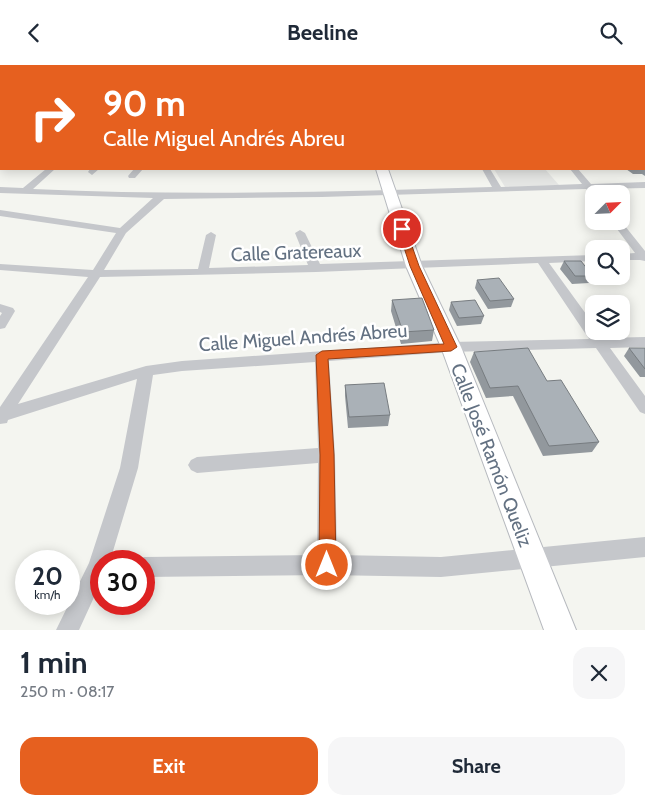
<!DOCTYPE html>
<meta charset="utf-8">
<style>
:root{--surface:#fff;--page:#f6f6f7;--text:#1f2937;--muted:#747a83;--accent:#e6601f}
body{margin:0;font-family:Cabin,sans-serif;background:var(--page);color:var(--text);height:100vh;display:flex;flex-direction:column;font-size:19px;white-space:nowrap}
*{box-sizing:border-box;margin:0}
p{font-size:16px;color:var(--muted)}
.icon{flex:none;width:28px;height:28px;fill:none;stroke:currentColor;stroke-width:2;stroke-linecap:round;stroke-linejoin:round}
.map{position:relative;height:565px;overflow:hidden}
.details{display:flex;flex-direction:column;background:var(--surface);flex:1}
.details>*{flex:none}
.guide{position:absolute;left:0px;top:0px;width:645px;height:105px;box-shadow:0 2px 12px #0003;background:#e6601f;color:#fff;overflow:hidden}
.needle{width:32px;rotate:66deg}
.fabs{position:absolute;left:585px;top:120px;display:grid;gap:10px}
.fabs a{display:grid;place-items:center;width:45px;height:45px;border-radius:10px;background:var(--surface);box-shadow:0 2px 12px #0003;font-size:25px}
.speed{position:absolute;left:15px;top:485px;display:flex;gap:10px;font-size:25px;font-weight:700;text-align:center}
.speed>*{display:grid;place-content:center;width:65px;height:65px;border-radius:50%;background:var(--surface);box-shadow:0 2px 12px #0003;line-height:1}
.speed small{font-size:12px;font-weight:400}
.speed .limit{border:8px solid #d22;background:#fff;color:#111}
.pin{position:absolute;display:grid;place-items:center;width:42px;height:42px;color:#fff;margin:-21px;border:2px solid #fff;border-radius:50%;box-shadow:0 1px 5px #0007}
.me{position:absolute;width:55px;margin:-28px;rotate:0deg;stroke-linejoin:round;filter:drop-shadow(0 0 4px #0008)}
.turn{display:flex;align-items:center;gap:18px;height:105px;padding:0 20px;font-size:22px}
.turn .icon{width:65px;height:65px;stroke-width:2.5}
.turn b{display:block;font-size:35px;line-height:42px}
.round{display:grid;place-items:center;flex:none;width:52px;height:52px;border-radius:15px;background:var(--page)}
.overview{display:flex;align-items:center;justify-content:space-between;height:85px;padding:0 20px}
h1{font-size:30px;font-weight:800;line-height:38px}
.button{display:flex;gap:10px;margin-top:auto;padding:10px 20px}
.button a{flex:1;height:58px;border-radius:15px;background:var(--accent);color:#fff;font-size:20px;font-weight:800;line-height:58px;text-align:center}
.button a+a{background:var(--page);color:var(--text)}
header{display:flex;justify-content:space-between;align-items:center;height:65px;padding:0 20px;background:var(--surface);font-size:22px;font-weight:800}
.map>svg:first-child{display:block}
</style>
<header><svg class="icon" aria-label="back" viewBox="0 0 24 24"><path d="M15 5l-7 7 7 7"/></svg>Beeline<svg class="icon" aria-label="search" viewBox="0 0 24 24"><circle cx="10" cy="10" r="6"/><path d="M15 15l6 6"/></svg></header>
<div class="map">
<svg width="645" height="565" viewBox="0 0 645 565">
<rect width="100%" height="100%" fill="#f4f5f0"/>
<path fill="#e5e6e4" d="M 494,104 L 545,104 L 559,120 L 505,122 Z"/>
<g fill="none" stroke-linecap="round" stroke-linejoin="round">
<path stroke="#bdc6cc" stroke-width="2" d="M 395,0 L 402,1
M 614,1 L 620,0"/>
<defs>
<path id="secondary" d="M 122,0 L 134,0 L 135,1 L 123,1 Z
M 376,104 L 388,104 L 422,201 L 461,282 L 576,565 L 544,565 L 441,282 L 406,201 Z"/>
</defs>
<use href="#secondary" stroke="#b7babf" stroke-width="2"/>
<path fill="#c5c7cb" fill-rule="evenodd" d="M 11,0 L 21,0 L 22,1 L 13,1 Z
M 287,0 L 300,0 L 301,1 L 289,1 Z
M 351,0 L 357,0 L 357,1 L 351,1 Z
M 436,0 L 443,0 L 444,1 L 437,1 Z
M 478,0 L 485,0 L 486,1 L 479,1 Z
M 493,0 L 502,0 L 503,1 L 495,1 Z
M 544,0 L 552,0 L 553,1 L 545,1 Z
M 644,2 L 645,3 L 645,7 L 644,6 Z
M 0,10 L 1,11 L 1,15 L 0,14 Z
M 644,42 L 645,42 L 645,46 L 644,46 Z
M 644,83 L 645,83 L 645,87 L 644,87 Z
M 46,104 L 55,104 L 33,124 C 186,131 339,127 492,122 L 482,104 L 490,104 L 501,122 L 582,119 L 570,104 L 578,104 L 591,119 L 645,117 L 645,123 L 595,124 L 594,127 L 591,128 L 586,124 L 322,132 L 164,134 L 126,168 L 104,205 L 198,204 L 206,170 L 211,167 L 216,170 L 209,203 L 308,200 L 295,168 L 300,165 L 305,168 L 320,199 L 594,190 L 594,196 L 549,198 L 594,260 L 594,266 L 598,266 L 603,273 L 645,272 L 645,282 L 610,283 L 645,331 L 645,349 L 640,347 L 596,283 L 451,287 L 329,296 L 335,390 L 337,490 L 441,492 L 645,472 L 645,492 L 441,512 L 327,510 L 144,512 L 144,496 L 136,496 L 144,492 L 317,490 L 318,398 L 197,408 L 191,405 L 188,400 L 191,395 L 197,392 L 318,383 L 315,297 L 182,306 L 153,310 L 138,403 L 110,496 L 101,496 L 101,517 L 79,565 L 56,565 L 89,498 L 120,403 L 137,314 L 8,355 L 7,358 L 0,359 L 0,342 L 88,212 L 0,205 L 0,199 L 93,205 L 116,168 L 0,151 L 0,145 L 120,163 L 153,133 L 0,128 L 0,122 L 23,123 ZM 538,198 L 589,274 L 451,277 L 182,296 L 146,301 L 18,339 L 100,212 L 316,207 Z
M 90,104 L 99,104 L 92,110 L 88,107 Z
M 134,104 L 143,104 L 135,113 L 129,113 L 128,111 Z
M 611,156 L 621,156 L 645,186 L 645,196 L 640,195 L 621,195 L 621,189 L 635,188 Z
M 0,239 L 13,243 L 15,246 L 5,263 L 0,264 L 0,251 L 2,248 L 0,247 Z"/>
<use href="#secondary" fill="#fff" fill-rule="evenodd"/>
</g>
<path fill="#92989d" d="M 644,89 L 645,89 L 645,111 L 642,109 L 633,109 L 626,104 L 644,104 Z
M 564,196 L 593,211 L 589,218 L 572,219 L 560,204 Z
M 477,215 L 514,234 L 511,242 L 488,244 L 475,223 Z
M 392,235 L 434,265 L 432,276 L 401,279 L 391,246 Z
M 451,237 L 484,251 L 481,259 L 457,261 L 449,245 Z
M 629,283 L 645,283 L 645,312 L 640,312 L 624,291 Z
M 474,287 L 547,316 L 599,377 L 592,387 L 543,391 L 513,331 L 486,333 L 470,297 Z
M 345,320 L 390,350 L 388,361 L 348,363 L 345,331 Z"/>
<path fill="#aab1b7" stroke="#777c80" d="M 644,89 L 645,89 L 645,102 L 644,102 Z
M 564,196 L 581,196 L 593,211 L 575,211 Z
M 499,213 L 514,234 L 490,236 L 477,215 Z
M 422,233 L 434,265 L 403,267 L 392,235 Z
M 475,235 L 484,251 L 459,253 L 451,237 Z
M 528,283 L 547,316 L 561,315 L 599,377 L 549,381 L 518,321 L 490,323 L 474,287 Z
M 629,283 L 645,283 L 645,304 Z
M 384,318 L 390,350 L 349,352 L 345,320 Z"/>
<path fill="#e6601f" stroke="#963e14" d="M 402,161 L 406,164 L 419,201 L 457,282 L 451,286 L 328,294 L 334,390 L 336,500 L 333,506 L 327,508 L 321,506 L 319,500 L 320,390 L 316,290 L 322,286 L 444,279 L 410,201 L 398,164 Z"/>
<g text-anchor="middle" stroke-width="5" stroke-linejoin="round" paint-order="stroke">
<g font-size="19" fill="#637182" stroke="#fff">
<text transform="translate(296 187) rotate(-2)" y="7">Calle Gratereaux</text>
<text transform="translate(303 272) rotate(-4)" y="7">Calle Miguel Andrés Abreu</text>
<text transform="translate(492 390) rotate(69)" y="7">Calle José Ramón Queliz</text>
</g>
</g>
</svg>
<div class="fabs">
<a><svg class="needle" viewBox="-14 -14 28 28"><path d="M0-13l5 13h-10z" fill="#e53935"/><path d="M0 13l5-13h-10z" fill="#747a83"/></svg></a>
<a><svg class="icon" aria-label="search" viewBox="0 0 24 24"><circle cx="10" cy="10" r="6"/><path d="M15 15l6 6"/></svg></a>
<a><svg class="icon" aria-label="layers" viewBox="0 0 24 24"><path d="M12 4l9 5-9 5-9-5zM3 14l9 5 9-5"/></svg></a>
</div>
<div class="speed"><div>20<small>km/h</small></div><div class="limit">30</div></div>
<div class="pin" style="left:402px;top:164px;background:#d93025"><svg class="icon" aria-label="arrive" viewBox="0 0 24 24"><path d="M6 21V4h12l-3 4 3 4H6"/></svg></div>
<svg class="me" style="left:327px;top:500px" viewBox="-20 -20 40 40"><circle r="17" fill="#e6601f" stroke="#fff" stroke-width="3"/><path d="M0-11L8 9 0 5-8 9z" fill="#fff"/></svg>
<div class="guide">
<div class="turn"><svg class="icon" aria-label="right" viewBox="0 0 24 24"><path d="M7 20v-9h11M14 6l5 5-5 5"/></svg><div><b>90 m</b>Calle Miguel Andrés Abreu</div></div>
</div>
</div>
<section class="details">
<div class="overview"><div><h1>1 min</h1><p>250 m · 08:17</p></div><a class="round"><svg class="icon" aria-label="close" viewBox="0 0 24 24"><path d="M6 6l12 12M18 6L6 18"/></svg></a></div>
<div class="button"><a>Exit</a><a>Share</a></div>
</section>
